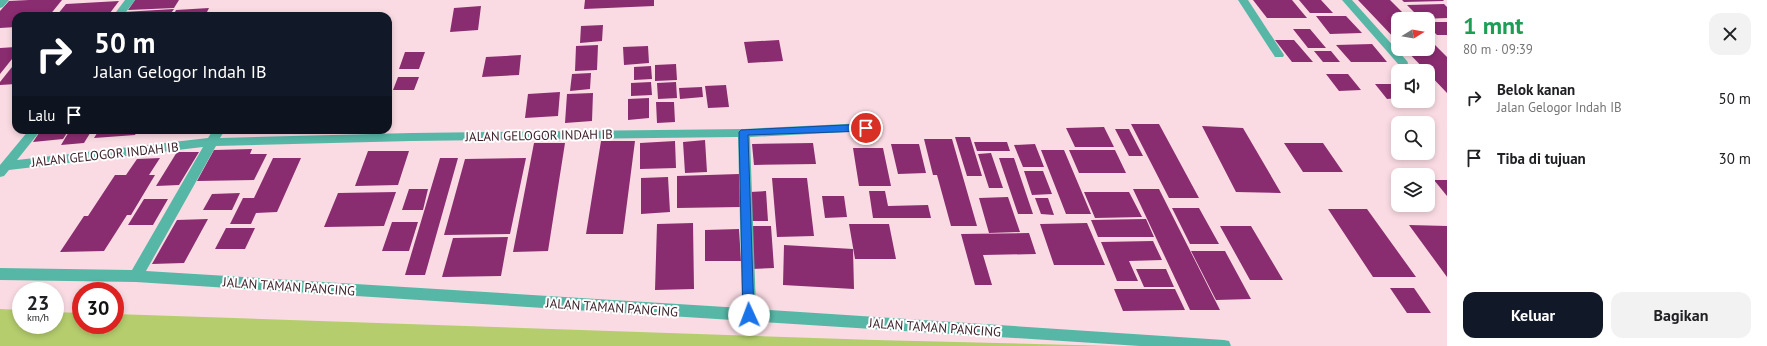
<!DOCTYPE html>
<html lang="id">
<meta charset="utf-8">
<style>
:root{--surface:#fff;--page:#f2f2f2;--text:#202124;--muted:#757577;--accent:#111827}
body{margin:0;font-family:"PT Sans",sans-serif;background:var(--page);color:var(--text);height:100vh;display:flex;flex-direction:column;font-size:15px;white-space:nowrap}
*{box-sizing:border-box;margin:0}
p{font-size:13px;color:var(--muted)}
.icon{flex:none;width:22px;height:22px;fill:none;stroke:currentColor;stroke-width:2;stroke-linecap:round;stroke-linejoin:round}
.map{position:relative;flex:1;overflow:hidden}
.sheet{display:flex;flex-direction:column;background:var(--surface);width:320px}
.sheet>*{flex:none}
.top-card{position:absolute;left:12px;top:12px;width:380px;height:122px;border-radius:12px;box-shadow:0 2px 6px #0003;background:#111827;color:#fff;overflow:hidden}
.needle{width:26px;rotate:79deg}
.fabs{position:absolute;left:1391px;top:12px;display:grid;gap:8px}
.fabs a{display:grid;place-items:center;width:44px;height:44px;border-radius:8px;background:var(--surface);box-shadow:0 2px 6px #0003;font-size:20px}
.speed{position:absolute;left:12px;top:282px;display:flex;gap:8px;font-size:20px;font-weight:700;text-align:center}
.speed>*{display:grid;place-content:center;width:52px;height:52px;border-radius:50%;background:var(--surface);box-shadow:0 2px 6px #0003;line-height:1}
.speed small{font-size:10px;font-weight:400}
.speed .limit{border:6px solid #d22;background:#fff;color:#111}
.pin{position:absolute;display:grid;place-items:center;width:34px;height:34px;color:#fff;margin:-17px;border:2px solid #fff;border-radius:50%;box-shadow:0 1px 4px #0007}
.me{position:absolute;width:44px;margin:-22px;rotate:358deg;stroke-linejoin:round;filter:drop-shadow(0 0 3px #0008)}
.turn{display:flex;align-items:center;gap:14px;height:84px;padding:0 16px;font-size:18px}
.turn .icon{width:52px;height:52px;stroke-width:2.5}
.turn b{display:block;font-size:28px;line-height:34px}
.then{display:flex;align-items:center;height:38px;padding:0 16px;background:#0003;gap:8px;font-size:15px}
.round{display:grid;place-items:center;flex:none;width:42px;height:42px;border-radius:12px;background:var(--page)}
.summary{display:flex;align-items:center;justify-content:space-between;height:68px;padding:0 16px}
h1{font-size:24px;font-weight:700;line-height:30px;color:#1e9e55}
.action{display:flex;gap:8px;margin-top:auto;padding:8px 16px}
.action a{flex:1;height:46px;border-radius:12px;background:var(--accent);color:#fff;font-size:16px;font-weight:700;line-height:46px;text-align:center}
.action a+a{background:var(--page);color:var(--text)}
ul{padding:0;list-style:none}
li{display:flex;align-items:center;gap:12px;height:60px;padding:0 16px}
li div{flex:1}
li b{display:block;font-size:15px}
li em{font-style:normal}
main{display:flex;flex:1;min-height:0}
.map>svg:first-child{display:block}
</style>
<main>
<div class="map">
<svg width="1447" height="346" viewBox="0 0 1447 346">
<rect width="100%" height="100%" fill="#fadbe3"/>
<path fill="#b5cd6d" d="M 0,309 L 21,310 L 21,325 L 55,325 L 55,312 L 81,313 L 81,325 L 115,325 L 115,314 L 875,340 L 1114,346 L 0,346 Z"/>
<path fill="#8a2c70" d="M 29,0 L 62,0 L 49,16 L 16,16 L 16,27 L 0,28 L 0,11 L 9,1 Z
M 135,0 L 179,0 L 174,8 L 128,10 Z
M 585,0 L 654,0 L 654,6 L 584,9 Z
M 1253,0 L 1292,0 L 1307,18 L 1267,18 Z
M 1299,0 L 1321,0 L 1333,13 L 1310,13 Z
M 1358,0 L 1390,0 L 1409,19 L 1398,19 L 1398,42 Z
M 1402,0 L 1443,0 L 1444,1 L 1404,2 Z
M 119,1 L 110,13 L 57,15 L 66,4 Z
M 1444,4 L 1447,7 L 1447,18 L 1421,19 L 1407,5 Z
M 481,6 L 478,30 L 450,32 L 454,8 Z
M 209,8 L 205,16 L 173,16 L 176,10 Z
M 174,9 L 169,16 L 119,16 L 123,12 Z
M 1316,16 L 1346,16 L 1362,33 L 1330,34 Z
M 1428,22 L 1447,22 L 1447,35 L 1437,35 L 1428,26 Z
M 603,25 L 602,41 L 580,43 L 581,26 Z
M 1293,29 L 1310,29 L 1326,48 L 1308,48 Z
M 1428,38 L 1447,57 L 1447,93 L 1428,73 L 1428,71 L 1426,71 L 1405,49 L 1428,49 Z
M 779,40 L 783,61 L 748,63 L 744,42 Z
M 1275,40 L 1294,40 L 1313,62 L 1292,62 Z
M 1372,44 L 1387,62 L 1351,62 L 1336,45 Z
M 598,45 L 597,70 L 575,71 L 576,46 Z
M 648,46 L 649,63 L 624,65 L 623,47 Z
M 16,47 L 16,54 L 0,74 L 0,48 Z
M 1314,51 L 1331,51 L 1340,62 L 1323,62 Z
M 405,52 L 425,52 L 419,69 L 399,69 Z
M 521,55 L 519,75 L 482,77 L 486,57 Z
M 16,62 L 16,84 L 0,85 L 0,82 Z
M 676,64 L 677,80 L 655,81 L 655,65 Z
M 651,66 L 652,79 L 634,80 L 634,67 Z
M 591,73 L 590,89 L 570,91 L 572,74 Z
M 1326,74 L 1348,74 L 1361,90 L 1339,91 Z
M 398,77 L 419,77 L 414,90 L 393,90 Z
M 651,82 L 652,95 L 631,96 L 631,83 Z
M 676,82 L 677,98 L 658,99 L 657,83 Z
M 1375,84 L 1398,84 L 1398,98 L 1387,99 Z
M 726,85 L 729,107 L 708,108 L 705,86 Z
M 702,87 L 703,97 L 680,99 L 679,88 Z
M 560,92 L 558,116 L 525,118 L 528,94 Z
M 593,93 L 592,121 L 565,123 L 567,94 Z
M 649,98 L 649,118 L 628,120 L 628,99 Z
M 656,102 L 674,102 L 675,122 L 657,123 Z
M 1131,124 L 1159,124 L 1199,198 L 1169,198 Z
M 1202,126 L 1243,128 L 1281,193 L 1236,192 Z
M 1104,127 L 1114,147 L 1075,147 L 1066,128 Z
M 1115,129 L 1129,129 L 1143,156 L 1129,156 Z
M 41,130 L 69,130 L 63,139 L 33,142 Z
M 70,130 L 92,130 L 84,143 L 61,145 Z
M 99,130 L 138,130 L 135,135 L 94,138 Z
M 955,137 L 970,137 L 982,176 L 967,176 Z
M 924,139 L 952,139 L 977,226 L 951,226 L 937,175 L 933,175 Z
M 705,140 L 707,172 L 685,173 L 683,142 Z
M 601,141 L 635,141 L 623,234 L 586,234 Z
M 675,141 L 676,168 L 640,169 L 640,143 Z
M 974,142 L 1007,142 L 1010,151 L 977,151 Z
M 534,143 L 565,143 L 548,251 L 513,252 Z
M 813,143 L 816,164 L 754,165 L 752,144 Z
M 1284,143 L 1323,143 L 1343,172 L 1303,172 Z
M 891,144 L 919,144 L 926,173 L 898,174 Z
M 1035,144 L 1044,167 L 1023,167 L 1014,145 Z
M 853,148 L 883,148 L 891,186 L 859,186 Z
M 252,149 L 250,154 L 267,154 L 254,180 L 197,181 L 214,150 Z
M 1041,150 L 1064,150 L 1091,214 L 1066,214 Z
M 1069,150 L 1115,150 L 1126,173 L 1079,173 Z
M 368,151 L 409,151 L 398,185 L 355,186 Z
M 177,152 L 199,152 L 179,185 L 156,186 Z
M 991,153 L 1003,188 L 989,188 L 978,154 Z
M 160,158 L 149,175 L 155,175 L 131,215 L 127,215 L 104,251 L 60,252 L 84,216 L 88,216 L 115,175 L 126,175 L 137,159 Z
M 273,158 L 301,158 L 277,212 L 256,213 L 251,224 L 230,224 L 243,198 L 254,198 Z
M 440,158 L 458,158 L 425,275 L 405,275 Z
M 526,158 L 510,234 L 444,235 L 465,159 Z
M 999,158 L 1014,158 L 1033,214 L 1018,214 Z
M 1024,171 L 1043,171 L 1052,194 L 1032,195 Z
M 739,174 L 741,207 L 677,208 L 677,176 Z
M 668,177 L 670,212 L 641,214 L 641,178 Z
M 772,178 L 807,178 L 814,236 L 777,237 Z
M 1434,180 L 1447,180 L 1447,196 Z
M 409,189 L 428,189 L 423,210 L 402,210 Z
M 1133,189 L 1159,189 L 1220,310 L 1190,310 Z
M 766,191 L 768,221 L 752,221 L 750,192 Z
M 869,191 L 885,191 L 888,206 L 928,205 L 931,218 L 873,218 Z
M 396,192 L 384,226 L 324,227 L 338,193 Z
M 1084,192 L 1129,192 L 1142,217 L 1095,218 Z
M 240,193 L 232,210 L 203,210 L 212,194 Z
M 822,196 L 844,196 L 847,217 L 825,218 Z
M 1008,197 L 1020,232 L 989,233 L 979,198 Z
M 1035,198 L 1048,198 L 1054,215 L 1041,214 Z
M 144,199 L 168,199 L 153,225 L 128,225 Z
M 1172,208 L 1199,208 L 1219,244 L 1190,244 Z
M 1328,209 L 1367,209 L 1416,277 L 1373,277 Z
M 208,219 L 184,263 L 152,264 L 177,220 Z
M 1146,219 L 1154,237 L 1098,237 L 1091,220 Z
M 392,222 L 418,222 L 409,251 L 382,251 Z
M 693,223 L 694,289 L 655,290 L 657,224 Z
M 1087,223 L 1105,265 L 1054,265 L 1040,224 Z
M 849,224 L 889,224 L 896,259 L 855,259 Z
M 1409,225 L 1447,226 L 1447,277 Z
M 748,226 L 771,226 L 774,268 L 751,269 Z
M 1220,226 L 1251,226 L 1283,280 L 1250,280 Z
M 226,228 L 255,228 L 245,249 L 215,249 Z
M 739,229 L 741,261 L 705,261 L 705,230 Z
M 1029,233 L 1036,254 L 983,255 L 992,285 L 975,285 L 961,234 Z
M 508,237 L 501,276 L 442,277 L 453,238 Z
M 1153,241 L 1162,260 L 1129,261 L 1138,281 L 1117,281 L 1101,242 Z
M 784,245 L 853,249 L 854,289 L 783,285 Z
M 1191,251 L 1225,251 L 1251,299 L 1216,300 Z
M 1136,269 L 1166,269 L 1174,287 L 1144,287 Z
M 1390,288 L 1414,288 L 1431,313 L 1407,313 Z
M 1114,289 L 1175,289 L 1185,310 L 1123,311 Z"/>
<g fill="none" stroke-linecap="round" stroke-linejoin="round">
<path fill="#57b7a7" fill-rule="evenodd" d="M 0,0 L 9,0 L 3,7 L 0,8 Z
M 125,0 L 135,0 L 123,16 L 113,16 Z
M 1238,0 L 1248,0 L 1284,55 L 1283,57 L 1275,57 Z
M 1342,0 L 1352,0 L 1407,61 L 1408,63 L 1407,65 L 1399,65 Z
M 866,123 L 870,124 L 872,127 L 870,130 L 866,131 L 750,137 L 756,309 L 1224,340 L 1229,341 L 1231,346 L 1140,346 L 136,282 L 0,280 L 0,268 L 132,270 L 203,147 L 9,170 L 4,176 L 0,177 L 0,165 L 29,130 L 41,130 L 17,160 L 208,138 L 213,130 L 225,130 L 220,138 L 411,133 L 744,129 ZM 738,137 L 742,308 L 146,271 L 216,146 L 411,141 Z"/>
</g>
<path fill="#1a73e8" stroke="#114b97" d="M 866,124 L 870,128 L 866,131 L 748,135 L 754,315 L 752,318 L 749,320 L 745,318 L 743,315 L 739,132 L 741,130 Z"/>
<g text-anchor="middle" stroke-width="4" stroke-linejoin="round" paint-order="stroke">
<g font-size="13" fill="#391d26" stroke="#fff">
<text transform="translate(539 135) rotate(-1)" y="5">JALAN GELOGOR INDAH IB</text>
<text transform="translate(105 154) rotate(-6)" y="5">JALAN GELOGOR INDAH IB</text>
<text transform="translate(289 286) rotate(4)" y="5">JALAN TAMAN PANCING</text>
<text transform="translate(612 307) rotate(4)" y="5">JALAN TAMAN PANCING</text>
<text transform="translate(935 327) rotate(4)" y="5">JALAN TAMAN PANCING</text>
</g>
</g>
</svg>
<div class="fabs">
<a><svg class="needle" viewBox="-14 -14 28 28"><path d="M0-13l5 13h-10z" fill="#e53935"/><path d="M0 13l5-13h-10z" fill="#757577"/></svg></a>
<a><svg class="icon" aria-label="sound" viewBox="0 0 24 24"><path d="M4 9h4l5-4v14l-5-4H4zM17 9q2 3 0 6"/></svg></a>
<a><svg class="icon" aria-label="search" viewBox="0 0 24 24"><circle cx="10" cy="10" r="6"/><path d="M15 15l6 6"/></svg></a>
<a><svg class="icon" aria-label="layers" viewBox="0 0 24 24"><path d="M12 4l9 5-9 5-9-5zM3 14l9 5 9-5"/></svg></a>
</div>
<div class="speed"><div>23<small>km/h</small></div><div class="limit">30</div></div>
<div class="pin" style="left:866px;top:128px;background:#d93025"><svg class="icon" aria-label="arrive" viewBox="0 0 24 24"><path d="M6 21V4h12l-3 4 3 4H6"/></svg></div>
<svg class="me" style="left:749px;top:315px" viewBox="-20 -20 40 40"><circle r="19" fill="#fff"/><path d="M0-13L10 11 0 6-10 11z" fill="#1a73e8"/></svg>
<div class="top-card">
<div class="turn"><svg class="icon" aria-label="right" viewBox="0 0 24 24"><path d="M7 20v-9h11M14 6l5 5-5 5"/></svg><div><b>50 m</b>Jalan Gelogor Indah IB</div></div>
<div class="then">Lalu<svg class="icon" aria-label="arrive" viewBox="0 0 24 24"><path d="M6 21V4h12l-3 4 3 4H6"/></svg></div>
</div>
</div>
<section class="sheet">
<div class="summary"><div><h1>1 mnt</h1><p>80 m · 09:39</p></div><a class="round"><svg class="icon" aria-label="close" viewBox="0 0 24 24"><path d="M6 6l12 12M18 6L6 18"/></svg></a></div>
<ul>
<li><svg class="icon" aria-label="right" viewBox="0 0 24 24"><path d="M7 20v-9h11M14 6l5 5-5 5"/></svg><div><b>Belok kanan</b><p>Jalan Gelogor Indah IB</p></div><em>50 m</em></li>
<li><svg class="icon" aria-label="arrive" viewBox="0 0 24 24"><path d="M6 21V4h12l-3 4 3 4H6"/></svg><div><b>Tiba di tujuan</b></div><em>30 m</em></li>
</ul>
<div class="action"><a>Keluar</a><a>Bagikan</a></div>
</section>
</main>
